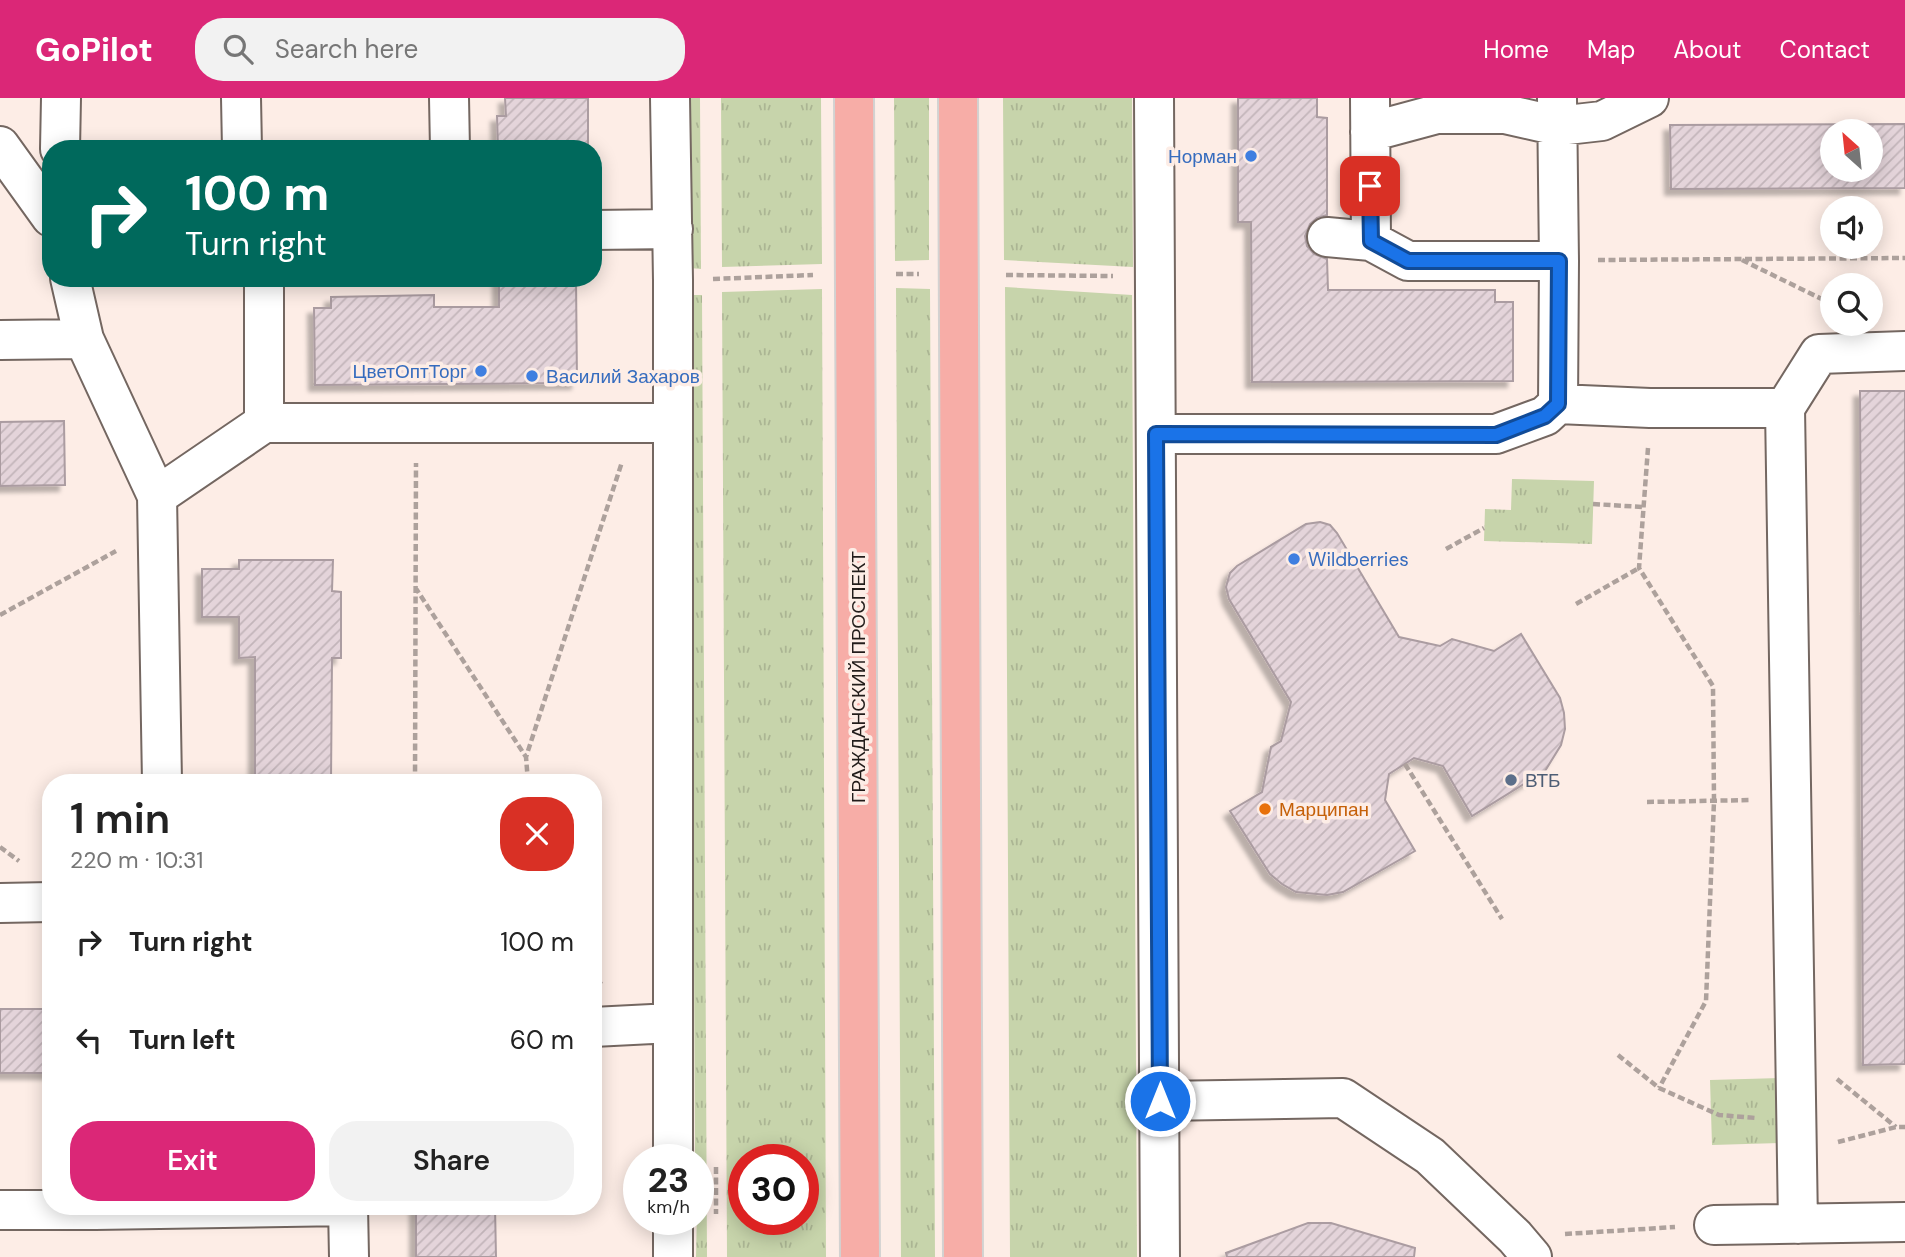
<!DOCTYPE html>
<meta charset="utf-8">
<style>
:root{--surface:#fff;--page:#f2f2f2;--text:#222;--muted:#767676;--accent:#db2777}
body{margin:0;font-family:"DM Sans",sans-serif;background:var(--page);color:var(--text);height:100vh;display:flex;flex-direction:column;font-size:26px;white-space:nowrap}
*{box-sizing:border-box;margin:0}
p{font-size:23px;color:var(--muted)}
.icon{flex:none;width:38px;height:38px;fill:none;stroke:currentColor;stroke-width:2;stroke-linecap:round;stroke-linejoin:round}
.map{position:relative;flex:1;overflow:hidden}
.sheet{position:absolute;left:42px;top:676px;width:560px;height:441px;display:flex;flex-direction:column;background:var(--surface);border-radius:28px;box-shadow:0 4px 18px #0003}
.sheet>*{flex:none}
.hud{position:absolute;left:42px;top:42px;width:560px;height:147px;border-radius:28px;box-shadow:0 4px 18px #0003;background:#00695c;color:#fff;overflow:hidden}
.needle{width:46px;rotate:333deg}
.fabs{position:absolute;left:1820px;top:21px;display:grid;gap:14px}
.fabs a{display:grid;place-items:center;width:63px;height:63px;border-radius:50%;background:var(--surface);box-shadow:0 4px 18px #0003;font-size:35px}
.speed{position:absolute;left:623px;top:1046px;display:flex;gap:14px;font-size:35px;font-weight:700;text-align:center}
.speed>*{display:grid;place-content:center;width:91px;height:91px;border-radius:50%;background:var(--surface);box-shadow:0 4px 18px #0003;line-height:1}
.speed small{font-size:18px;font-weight:400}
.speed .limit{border:10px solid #d22;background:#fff;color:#111}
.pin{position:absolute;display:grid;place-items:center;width:60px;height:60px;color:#fff;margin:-30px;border-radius:14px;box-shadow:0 4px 10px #0006}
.me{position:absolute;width:77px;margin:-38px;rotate:0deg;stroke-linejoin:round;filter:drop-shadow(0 0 5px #0008)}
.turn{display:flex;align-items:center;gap:24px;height:147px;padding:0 28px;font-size:32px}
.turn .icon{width:91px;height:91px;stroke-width:2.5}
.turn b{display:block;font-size:49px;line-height:60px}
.round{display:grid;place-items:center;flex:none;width:74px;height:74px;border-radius:28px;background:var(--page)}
.headline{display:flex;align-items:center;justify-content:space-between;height:119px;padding:0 28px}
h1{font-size:42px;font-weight:600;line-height:52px}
.button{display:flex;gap:14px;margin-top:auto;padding:14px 28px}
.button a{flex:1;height:80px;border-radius:28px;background:var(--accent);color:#fff;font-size:28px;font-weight:600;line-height:80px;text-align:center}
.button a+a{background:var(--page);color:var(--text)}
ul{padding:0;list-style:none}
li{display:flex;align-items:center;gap:21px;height:98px;padding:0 28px}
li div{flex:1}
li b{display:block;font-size:26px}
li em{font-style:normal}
header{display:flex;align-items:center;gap:42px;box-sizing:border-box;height:98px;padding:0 35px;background:var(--accent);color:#fff}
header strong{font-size:33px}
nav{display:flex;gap:38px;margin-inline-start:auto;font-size:24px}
.search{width:490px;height:63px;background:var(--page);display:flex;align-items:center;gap:18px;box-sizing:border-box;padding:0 24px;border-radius:28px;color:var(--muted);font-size:26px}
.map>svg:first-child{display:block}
</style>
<header>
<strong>GoPilot</strong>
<div class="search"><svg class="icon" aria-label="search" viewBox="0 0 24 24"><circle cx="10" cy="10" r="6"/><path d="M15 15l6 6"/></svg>Search here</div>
<nav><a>Home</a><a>Map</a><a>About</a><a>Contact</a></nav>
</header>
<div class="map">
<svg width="1905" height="1159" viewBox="0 0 1905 1159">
<defs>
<pattern id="grass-tufts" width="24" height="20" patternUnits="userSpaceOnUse" patternTransform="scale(1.75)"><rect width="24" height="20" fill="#c7d4ab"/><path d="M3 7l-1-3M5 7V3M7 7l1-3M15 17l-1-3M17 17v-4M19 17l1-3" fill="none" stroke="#abb593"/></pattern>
<pattern id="building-hatch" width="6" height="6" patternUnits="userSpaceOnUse" patternTransform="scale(1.75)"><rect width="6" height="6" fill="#e4d4da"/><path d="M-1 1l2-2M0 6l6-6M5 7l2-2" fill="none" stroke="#c3b5ba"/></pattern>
<filter id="shadow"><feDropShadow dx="-6" dy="6" stdDeviation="2" flood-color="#0004"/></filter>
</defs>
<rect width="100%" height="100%" fill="#fdede6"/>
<path fill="url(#grass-tufts)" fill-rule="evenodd" d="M 689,0 L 700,0 L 701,171 L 690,170 Z
M 721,0 L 821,0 L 822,166 L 722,169 Z
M 894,0 L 929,0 L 929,162 L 895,163 Z
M 1003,0 L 1132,0 L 1133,169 L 1004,162 Z
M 1005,189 L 1132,197 L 1137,1159 L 1010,1159 Z
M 896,190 L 930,191 L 935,1159 L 901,1159 Z
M 822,191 L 826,1159 L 727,1159 L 722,194 ZM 803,1062 L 803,1122 L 744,1122 L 744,1062 Z
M 691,197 L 702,197 L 707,1159 L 696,1159 L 698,1062 L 695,1062 Z
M 1512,381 L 1594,383 L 1592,446 L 1484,443 L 1485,411 L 1511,412 Z
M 1780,980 L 1782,1045 L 1712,1047 L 1710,982 Z"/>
<path fill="url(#building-hatch)" stroke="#ab9ca1" stroke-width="2" fill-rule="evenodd" filter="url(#shadow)" d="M 505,0 L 588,0 L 588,51 L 498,51 L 497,18 L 506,18 Z
M 1238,0 L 1317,0 L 1317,19 L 1327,20 L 1327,117 L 1317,120 L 1310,126 L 1305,138 L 1307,148 L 1314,156 L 1327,161 L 1328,192 L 1495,192 L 1495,204 L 1513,204 L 1513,283 L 1252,284 L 1251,124 L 1238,124 Z
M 1905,26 L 1905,90 L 1671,91 L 1670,27 ZM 1832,33 L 1871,33 L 1871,72 L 1832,72 Z
M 499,180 L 576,180 L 577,285 L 315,287 L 314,210 L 331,210 L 331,199 L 434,197 L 434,209 L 499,209 Z
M 1860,293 L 1905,293 L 1905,966 L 1863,967 Z
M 64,323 L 65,387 L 0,388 L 0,324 Z
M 1320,424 L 1330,427 L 1337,435 L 1399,539 L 1440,548 L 1452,541 L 1494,553 L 1521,536 L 1560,600 L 1564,615 L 1565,631 L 1561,647 L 1545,673 L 1472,718 L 1443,668 L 1414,660 L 1389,676 L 1385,702 L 1415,753 L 1343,794 L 1327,797 L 1296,794 L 1282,786 L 1270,776 L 1230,713 L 1262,694 L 1271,649 L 1281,643 L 1291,604 L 1229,501 L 1226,489 L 1230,475 L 1237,468 L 1306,426 Z
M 239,462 L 333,462 L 332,493 L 341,494 L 341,560 L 332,560 L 331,684 L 255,684 L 255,559 L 239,560 L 239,519 L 202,519 L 202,471 L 239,471 Z
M 0,911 L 51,911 L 51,975 L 0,975 Z
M 416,1108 L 495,1108 L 496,1159 L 416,1159 Z
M 1308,1125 L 1331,1125 L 1415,1150 L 1414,1159 L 1227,1159 L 1226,1155 Z"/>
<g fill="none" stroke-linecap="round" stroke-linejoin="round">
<defs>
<path id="minor" d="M 241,0 L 242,51
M 449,0 L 450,51
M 670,0 L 673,182 L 673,1062
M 1154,0 L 1160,1159
M 1370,0 L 1371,143
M 1370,34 L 1437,16 L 1505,16 L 1558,28 L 1602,23 L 1649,0
M 0,48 L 51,119
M 60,51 L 61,0
M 593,132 L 673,131
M 1327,139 L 1371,143 L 1408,163 L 1559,163
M 70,180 L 84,241
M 0,242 L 84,241 L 157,398
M 1558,306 L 1650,310 L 1785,310 L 1798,1126
M 1785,310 L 1819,256 L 1905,253
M 264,325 L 672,325
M 1156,336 L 1496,336 L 1545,318 L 1558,306 L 1559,163 L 1557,0
M 162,684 L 157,398 L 264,325 L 264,180
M 0,805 L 51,804
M 593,929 L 672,925
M 1160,1003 L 1343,1000 L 1430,1058 L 1515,1139 L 1532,1159
M 348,1108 L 349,1159
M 0,1112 L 95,1112 L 97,1108
M 95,1112 L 348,1108
M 673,1122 L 673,1159
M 1714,1127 L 1905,1124"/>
<path id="major" d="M 854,0 L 860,1159
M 958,0 L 963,1159"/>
</defs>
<use href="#minor" stroke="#746761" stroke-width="42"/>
<use href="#major" stroke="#d3d2d1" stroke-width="42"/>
<path stroke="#ada19c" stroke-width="4.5" stroke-dasharray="7 3.5" stroke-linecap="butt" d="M 1598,162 L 1905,160
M 1742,162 L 1832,206
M 896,176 L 919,176
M 1006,177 L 1113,178
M 713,181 L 813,177
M 1648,350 L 1639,470 L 1713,588 L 1714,703 L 1706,903 L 1659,990
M 1593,406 L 1643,409
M 1446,451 L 1484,430
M 415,489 L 526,659
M 1576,506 L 1639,470
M 0,517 L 116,453
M 1405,666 L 1502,821
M 415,684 L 416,365
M 528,684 L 526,659 L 622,364
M 1647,704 L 1751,702
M 0,749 L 19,763
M 593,872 L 601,886
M 1618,957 L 1659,990 L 1719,1017 L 1756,1020
M 1837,981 L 1896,1029
M 1838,1044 L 1896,1029 L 1905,1029
M 716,1069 L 716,1116
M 1565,1136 L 1675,1129"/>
<use href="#minor" stroke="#fff" stroke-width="38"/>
<use href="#major" stroke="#f7ada7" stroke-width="38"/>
</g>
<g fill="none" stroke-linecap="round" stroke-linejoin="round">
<defs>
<path id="route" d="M 1160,1003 L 1156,336 L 1496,337 L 1545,318 L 1558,306 L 1559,163 L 1408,163 L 1371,143 L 1370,88"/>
</defs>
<use href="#route" stroke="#114b97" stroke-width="18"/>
<use href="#route" stroke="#1a73e8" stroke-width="12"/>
</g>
<g fill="#3f7fe0" stroke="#fdede6" stroke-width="2.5">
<circle cx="1251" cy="58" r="7"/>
<circle cx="481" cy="273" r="7"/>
<circle cx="532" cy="278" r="7"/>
<circle cx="1294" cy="461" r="7"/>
</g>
<circle fill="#5c6f8a" stroke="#fdede6" stroke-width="2.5" cx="1511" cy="682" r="7"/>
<circle fill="#e8710a" stroke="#fdede6" stroke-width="2.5" cx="1265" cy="711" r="7"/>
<g text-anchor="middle" stroke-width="7" stroke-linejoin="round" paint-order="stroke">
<g font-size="19" fill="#366cbe" stroke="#fdede6" text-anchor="end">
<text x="1237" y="65">Норман</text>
<text x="467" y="280">ЦветОптТорг</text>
<text x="546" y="285" text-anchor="start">Василий Захаров</text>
<text x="1308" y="468" text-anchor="start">Wildberries</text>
</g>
<g font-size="19" fill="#221c1a" stroke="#fdede6">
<text transform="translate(858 579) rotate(-90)" y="7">ГРАЖДАНСКИЙ ПРОСПЕКТ</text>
</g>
<g font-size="19" fill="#4e5e75" stroke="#fdede6" text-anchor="start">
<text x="1525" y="689">ВТБ</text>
</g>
<g font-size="19" fill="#c56008" stroke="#fdede6" text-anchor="start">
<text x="1279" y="718">Марципан</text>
</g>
</g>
</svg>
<div class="fabs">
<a><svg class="needle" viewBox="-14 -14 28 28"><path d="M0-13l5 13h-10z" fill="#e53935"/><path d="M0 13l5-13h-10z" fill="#767676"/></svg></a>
<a><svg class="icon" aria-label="sound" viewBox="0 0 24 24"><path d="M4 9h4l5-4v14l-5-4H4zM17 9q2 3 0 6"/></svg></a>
<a><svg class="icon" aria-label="search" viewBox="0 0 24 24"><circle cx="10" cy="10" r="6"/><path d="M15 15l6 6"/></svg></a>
</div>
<div class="speed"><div>23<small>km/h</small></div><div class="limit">30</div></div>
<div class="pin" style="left:1370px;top:88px;background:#d93025"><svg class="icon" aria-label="arrive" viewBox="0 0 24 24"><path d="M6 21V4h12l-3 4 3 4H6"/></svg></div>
<svg class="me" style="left:1160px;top:1003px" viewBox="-20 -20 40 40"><circle r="17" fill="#1a73e8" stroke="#fff" stroke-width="3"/><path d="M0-11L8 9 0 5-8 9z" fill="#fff"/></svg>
<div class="hud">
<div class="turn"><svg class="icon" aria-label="right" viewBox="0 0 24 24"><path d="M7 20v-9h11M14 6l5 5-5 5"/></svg><div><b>100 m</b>Turn right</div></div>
</div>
<section class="sheet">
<div class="headline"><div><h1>1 min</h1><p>220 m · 10:31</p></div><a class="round" style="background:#d93025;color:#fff"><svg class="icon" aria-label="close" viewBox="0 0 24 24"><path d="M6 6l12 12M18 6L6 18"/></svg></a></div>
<ul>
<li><svg class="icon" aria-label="right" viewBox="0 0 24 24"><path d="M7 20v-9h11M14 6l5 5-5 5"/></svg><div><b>Turn right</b></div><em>100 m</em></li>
<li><svg class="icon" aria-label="left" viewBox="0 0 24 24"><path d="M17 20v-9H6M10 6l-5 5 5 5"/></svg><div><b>Turn left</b></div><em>60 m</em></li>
</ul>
<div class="button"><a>Exit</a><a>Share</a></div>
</section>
</div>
